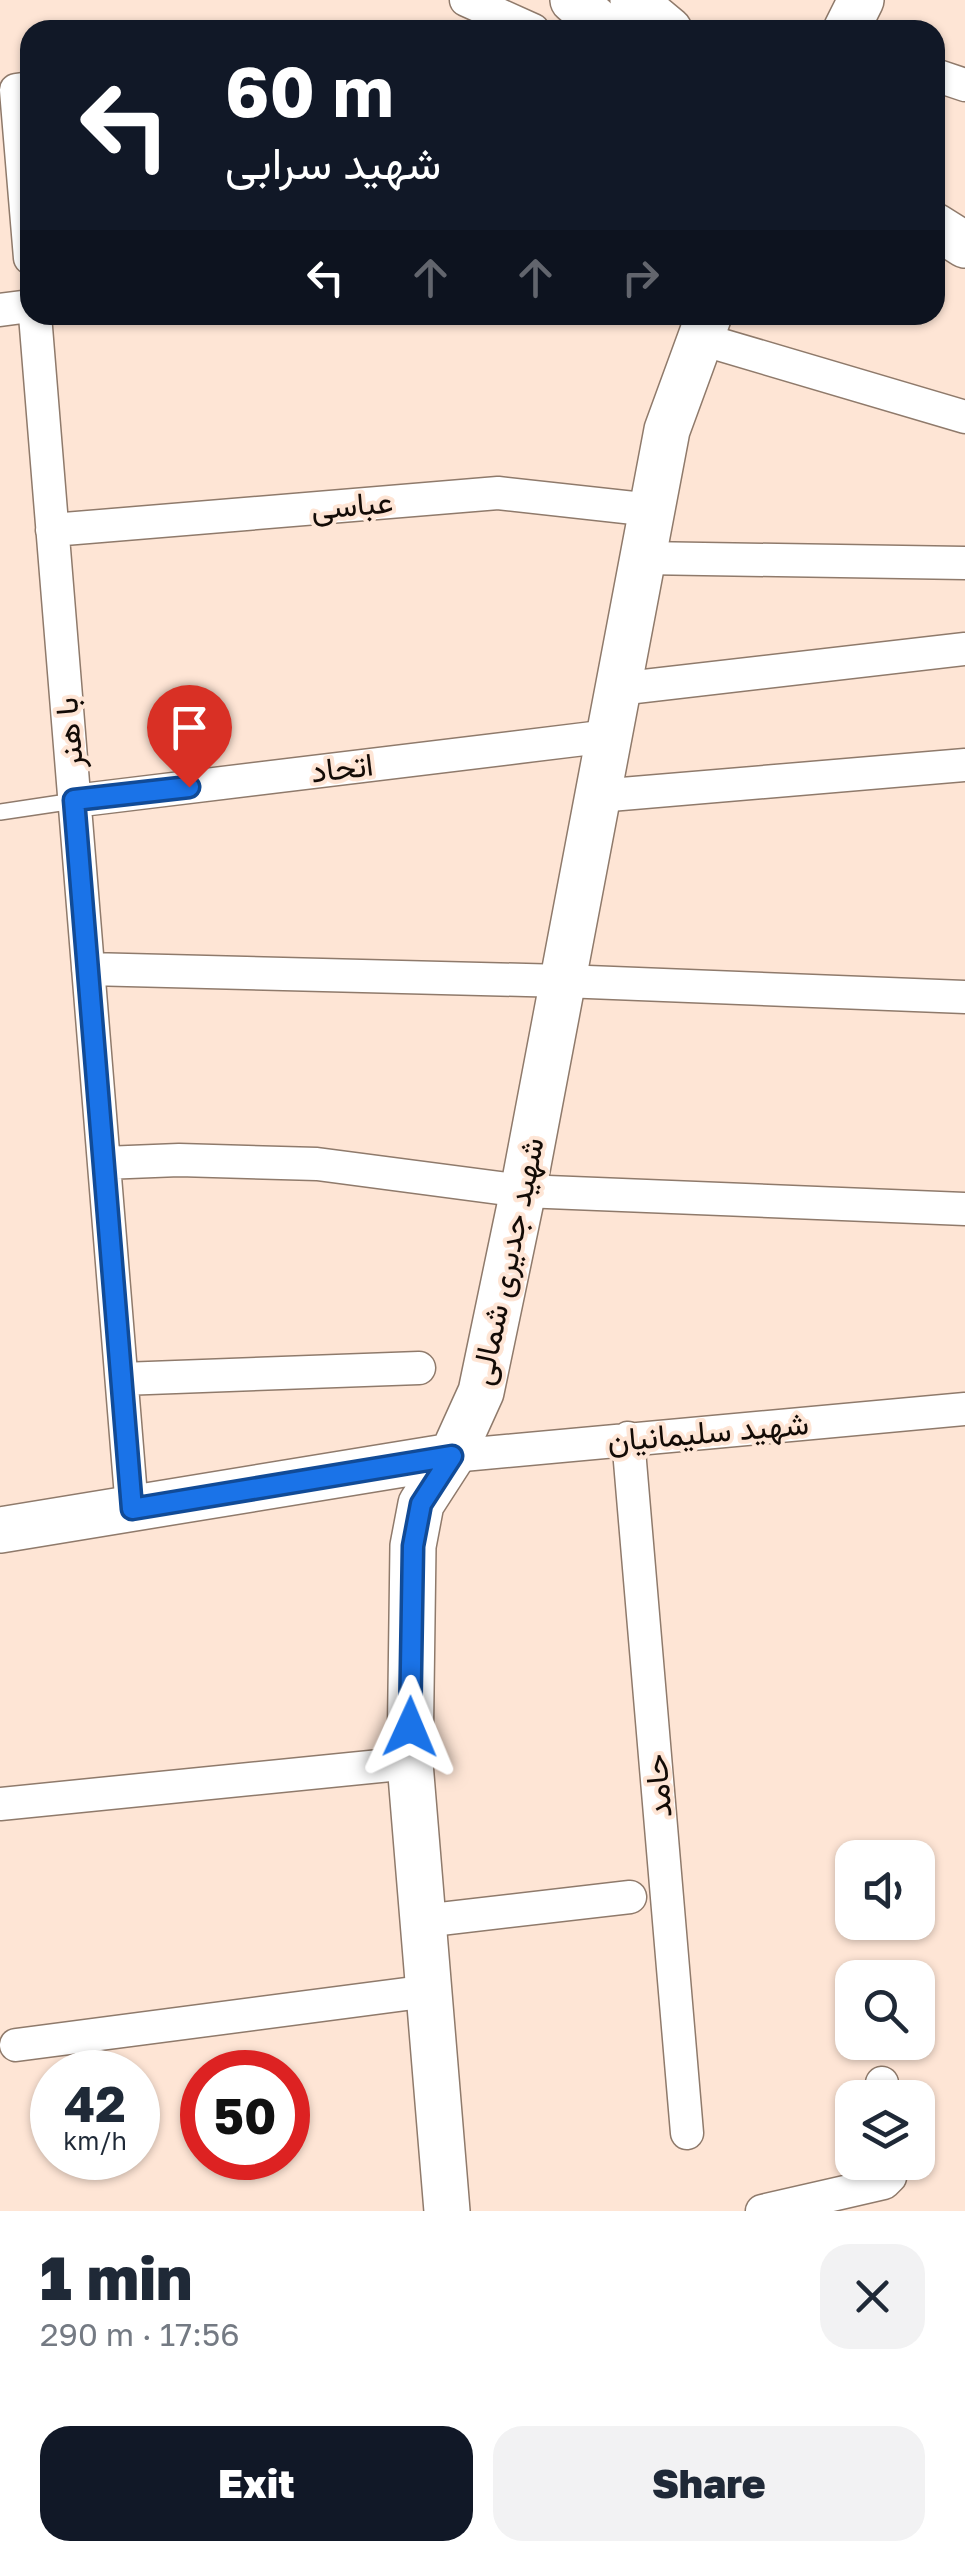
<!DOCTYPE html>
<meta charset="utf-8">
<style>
:root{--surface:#fff;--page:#f2f2f3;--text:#1f2937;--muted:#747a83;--accent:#111827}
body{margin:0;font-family:"Golos Text",Vazirmatn,sans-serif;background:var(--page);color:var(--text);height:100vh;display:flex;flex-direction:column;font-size:38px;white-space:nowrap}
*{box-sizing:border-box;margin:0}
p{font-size:32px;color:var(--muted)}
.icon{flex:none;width:55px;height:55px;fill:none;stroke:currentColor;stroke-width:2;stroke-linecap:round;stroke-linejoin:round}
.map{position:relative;height:2211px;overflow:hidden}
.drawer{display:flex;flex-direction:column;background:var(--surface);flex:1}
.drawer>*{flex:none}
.top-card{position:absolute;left:20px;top:20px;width:925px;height:305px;border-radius:30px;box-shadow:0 2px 8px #0004;background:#111827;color:#fff;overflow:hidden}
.controls{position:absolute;left:835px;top:1840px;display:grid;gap:20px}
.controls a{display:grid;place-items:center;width:100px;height:100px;border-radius:20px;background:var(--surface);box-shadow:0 2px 8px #0004;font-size:50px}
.speed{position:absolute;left:30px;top:2050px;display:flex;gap:20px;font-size:50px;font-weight:700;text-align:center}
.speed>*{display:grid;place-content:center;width:130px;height:130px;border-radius:50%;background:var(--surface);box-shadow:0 2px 8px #0004;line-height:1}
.speed small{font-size:25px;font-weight:400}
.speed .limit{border:15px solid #d22;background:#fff;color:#111}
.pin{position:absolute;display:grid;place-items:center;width:85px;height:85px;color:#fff;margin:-102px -42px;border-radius:50% 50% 50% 0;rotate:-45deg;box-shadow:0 0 10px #0007}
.pin .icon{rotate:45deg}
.me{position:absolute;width:110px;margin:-55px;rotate:1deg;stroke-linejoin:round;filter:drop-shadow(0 0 8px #0008)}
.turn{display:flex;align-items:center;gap:35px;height:210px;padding:0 40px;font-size:45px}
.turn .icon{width:130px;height:130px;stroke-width:2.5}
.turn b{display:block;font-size:70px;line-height:85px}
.lanes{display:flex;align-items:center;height:95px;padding:0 40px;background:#0003;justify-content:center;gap:50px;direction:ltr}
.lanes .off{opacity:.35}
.round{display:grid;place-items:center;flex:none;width:105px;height:105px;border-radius:30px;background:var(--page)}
.overview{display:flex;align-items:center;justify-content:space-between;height:170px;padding:0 40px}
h1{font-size:60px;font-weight:800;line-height:75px}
.primary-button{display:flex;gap:20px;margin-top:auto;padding:20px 40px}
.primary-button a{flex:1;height:115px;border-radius:30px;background:var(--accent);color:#fff;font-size:40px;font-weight:800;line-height:115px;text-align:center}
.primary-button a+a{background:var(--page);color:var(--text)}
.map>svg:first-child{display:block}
</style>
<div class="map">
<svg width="965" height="2211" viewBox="0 0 965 2211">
<rect width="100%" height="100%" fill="#fee5d5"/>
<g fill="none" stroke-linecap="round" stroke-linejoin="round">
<defs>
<path id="lane" d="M 0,812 L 74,801"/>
<path id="street" d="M 466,0 L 533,30
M 935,75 L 965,85
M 30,88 L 16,90 L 30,258
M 0,310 L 30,306
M 35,315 L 132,1509
M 701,339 L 965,417
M 52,530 L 498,493 L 652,510
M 643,558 L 965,563
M 618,689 L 965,649
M 598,796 L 965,765
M 74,801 L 609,736
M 88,969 L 563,981 L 965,997
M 104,1163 L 179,1160 L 317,1164 L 523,1191 L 965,1209
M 122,1379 L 419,1368
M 628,1438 L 687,2133
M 452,1456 L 965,1409
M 0,1804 L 410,1763
M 423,1921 L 630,1897
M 16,2045 L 429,1991
M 882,2083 L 883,2098
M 762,2211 L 884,2183 L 890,2177 L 889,2162"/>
<path id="secondary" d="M 573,0 L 607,30
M 633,0 L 669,30
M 846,30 L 861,0
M 935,226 L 965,245
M 0,1530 L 452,1456
M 447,2211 L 410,1763 L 413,1546 L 421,1504 L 452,1456 L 481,1392 L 523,1191 L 667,430 L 709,315"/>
</defs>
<use href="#lane" stroke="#8f7a6b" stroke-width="18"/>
<use href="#street" stroke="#8f7a6b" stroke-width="35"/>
<use href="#secondary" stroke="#8f7a6b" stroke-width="48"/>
<use href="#lane" stroke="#fff" stroke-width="15"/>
<use href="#street" stroke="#fff" stroke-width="32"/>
<use href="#secondary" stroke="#fff" stroke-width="45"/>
</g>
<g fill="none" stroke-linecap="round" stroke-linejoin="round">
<defs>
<path id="route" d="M 189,787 L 74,800 L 132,1509 L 452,1456 L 421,1504 L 413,1546 L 410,1727"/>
</defs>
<use href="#route" stroke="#114b97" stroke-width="25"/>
<use href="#route" stroke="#1a73e8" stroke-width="18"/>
</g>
<g text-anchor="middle" stroke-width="8" stroke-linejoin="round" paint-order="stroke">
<g font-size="32" fill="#130b06" stroke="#fee5d5">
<text transform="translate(352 505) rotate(-5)" y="11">عباسی</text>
<text transform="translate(69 733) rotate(-95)" y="11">با هنر</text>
<text transform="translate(342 768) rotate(-7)" y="11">اتحاد</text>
<text transform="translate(507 1261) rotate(-78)" y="11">شهید جدیری شمالی</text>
<text transform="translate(708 1432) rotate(-5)" y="11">شهید سلیمانیان</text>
<text transform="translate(658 1786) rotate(-95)" y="11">حامد</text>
</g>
</g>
</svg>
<div class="controls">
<a><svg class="icon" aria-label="sound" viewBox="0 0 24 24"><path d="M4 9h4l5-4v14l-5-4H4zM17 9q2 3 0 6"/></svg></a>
<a><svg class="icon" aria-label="search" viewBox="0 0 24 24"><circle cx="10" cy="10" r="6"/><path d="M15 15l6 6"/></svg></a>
<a><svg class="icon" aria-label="layers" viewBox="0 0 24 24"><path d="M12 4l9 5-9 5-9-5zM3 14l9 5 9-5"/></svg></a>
</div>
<div class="speed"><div>42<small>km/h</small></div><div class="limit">50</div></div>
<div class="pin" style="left:189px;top:787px;background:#d93025"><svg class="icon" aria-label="arrive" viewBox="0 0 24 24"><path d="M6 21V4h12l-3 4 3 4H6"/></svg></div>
<svg class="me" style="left:410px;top:1727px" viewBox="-20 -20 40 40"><path d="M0-17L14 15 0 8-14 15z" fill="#1a73e8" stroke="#fff" stroke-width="4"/></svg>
<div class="top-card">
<div class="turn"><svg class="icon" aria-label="left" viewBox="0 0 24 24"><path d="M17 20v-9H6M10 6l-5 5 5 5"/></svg><div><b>60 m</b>شهید سرابی</div></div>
<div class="lanes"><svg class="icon" aria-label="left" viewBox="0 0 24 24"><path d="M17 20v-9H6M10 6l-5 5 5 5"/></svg><svg class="icon off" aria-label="ahead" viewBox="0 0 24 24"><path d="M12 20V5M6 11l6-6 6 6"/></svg><svg class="icon off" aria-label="ahead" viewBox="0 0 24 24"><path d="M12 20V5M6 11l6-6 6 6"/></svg><svg class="icon off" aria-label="right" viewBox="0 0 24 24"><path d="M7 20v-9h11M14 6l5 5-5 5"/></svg></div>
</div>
</div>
<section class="drawer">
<div class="overview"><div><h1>1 min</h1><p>290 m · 17:56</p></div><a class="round"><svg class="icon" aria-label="close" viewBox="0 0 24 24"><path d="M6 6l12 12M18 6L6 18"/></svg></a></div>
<div class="primary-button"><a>Exit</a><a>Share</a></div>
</section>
